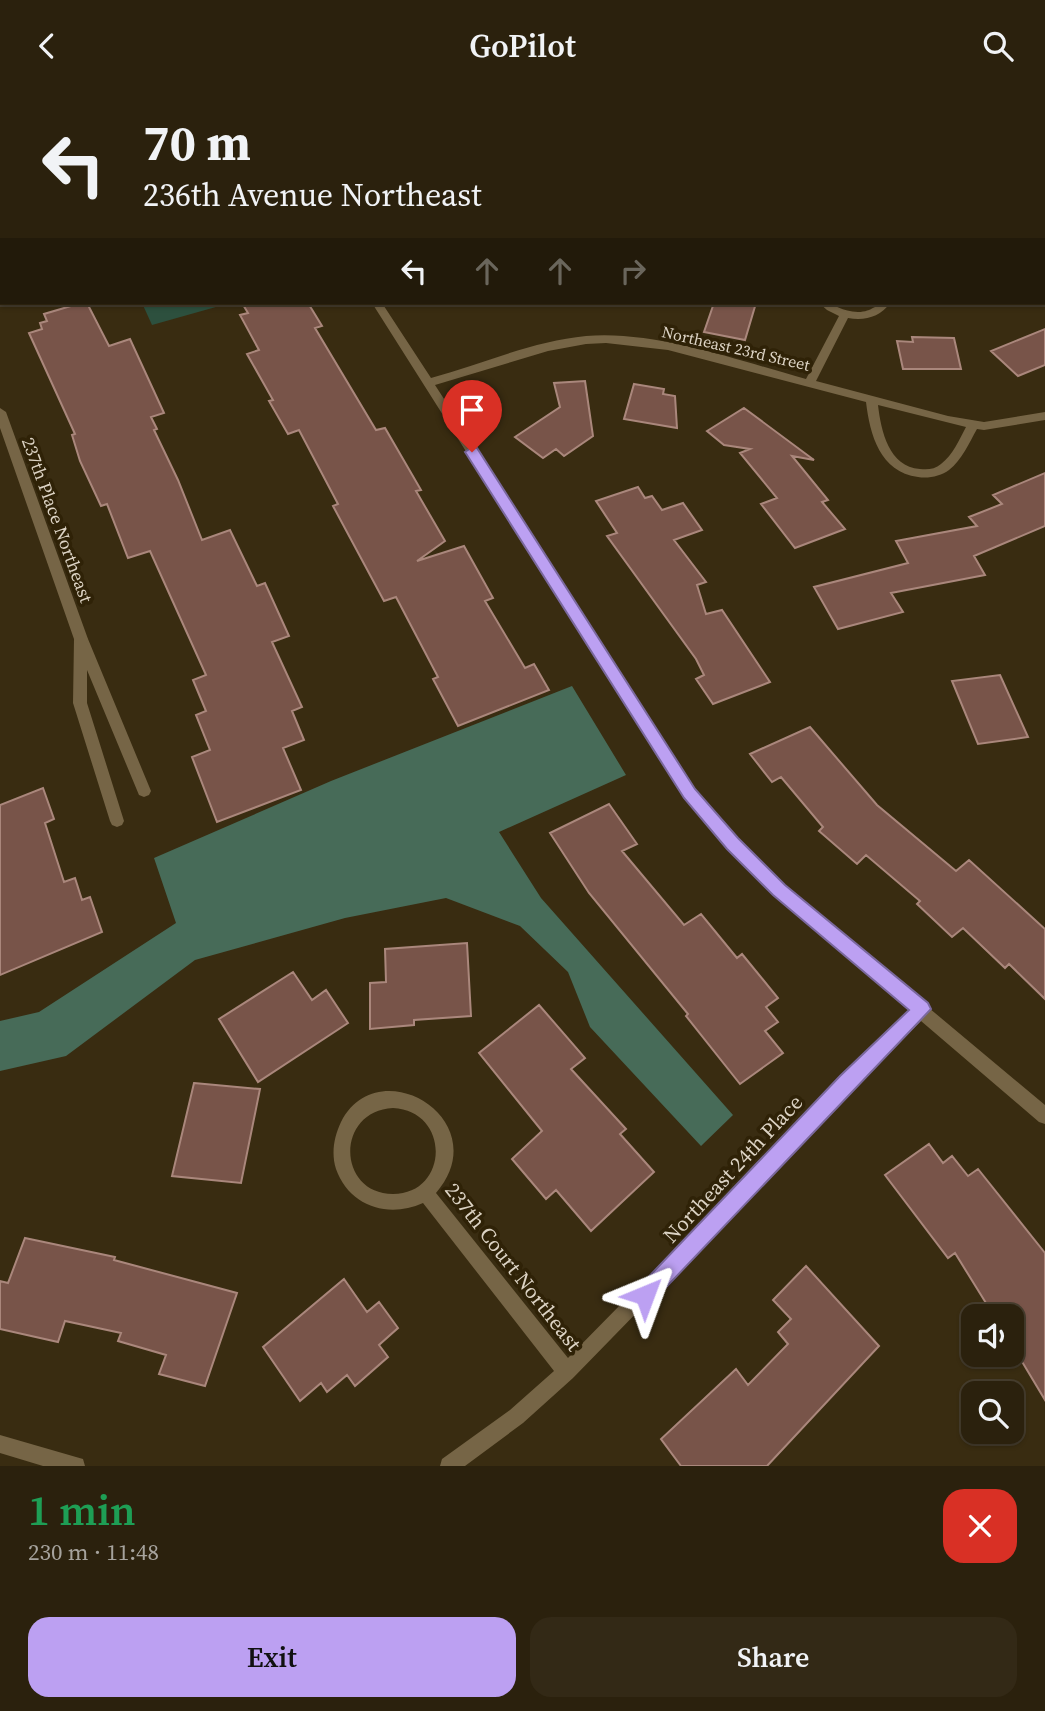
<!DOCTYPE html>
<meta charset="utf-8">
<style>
:root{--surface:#2b210d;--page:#332916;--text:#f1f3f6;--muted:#a6a39d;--line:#473e2e;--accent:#bca0f2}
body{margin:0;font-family:"Source Serif 4",serif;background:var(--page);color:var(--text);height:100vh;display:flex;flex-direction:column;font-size:26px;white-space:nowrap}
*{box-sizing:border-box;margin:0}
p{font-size:23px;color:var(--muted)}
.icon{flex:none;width:38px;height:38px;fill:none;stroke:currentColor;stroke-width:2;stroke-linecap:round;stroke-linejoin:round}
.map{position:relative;height:1375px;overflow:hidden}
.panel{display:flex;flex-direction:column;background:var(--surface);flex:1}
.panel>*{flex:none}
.banner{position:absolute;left:0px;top:0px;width:1046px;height:214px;box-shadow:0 2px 5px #0004,0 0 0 2px var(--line);background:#2b210d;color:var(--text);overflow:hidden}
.controls{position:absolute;left:961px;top:1213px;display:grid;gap:14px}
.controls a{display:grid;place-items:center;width:63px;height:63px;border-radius:14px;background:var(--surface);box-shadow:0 2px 5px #0004,0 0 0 2px var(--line);font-size:35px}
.pin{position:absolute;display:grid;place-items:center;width:60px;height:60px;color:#fff;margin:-72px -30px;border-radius:50% 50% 50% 0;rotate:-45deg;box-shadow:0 0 7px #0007}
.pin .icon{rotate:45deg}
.me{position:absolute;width:77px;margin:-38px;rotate:44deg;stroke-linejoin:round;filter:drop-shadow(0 0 5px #0008)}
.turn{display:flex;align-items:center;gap:24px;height:147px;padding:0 28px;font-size:32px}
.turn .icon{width:91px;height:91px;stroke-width:2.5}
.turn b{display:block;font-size:49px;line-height:60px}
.lanes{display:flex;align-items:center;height:66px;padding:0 28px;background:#0003;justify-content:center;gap:35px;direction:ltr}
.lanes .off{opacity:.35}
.round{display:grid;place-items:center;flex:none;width:74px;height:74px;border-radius:21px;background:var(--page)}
.overview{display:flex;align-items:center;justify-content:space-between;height:119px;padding:0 28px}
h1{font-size:42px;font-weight:600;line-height:52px;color:#1e9e55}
.cta{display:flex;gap:14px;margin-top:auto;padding:14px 28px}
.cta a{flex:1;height:80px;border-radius:21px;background:var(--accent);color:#111;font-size:28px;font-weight:600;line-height:80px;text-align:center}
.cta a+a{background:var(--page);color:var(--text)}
header{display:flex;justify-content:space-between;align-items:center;height:91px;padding:0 28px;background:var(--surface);font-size:32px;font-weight:600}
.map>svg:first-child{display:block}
</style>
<header><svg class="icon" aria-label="back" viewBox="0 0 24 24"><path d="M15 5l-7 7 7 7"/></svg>GoPilot<svg class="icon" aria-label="search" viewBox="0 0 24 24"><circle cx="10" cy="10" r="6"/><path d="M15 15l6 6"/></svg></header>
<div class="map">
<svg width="1045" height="1375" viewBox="0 0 1045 1375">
<rect width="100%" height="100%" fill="#392c11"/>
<path fill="#2d503e" d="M 142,212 L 230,212 L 152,234 Z"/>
<path fill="#476b58" d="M 572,595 L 626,684 L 499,741 L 541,807 L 733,1024 L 701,1055 L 590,936 L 568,881 L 520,835 L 446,807 L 345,827 L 195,869 L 66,965 L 0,980 L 0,930 L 39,921 L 176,832 L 154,767 L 331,690 Z"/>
<path fill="#785449" stroke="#aa877c" stroke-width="2" d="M 81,212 L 87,212 L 109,255 L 130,248 L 164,322 L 151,326 L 157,338 L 154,339 L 178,389 L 202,449 L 230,439 L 257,495 L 265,492 L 289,545 L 272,551 L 302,616 L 292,620 L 304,649 L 283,657 L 301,699 L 217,731 L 192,666 L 210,659 L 196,624 L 206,620 L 193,589 L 206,584 L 150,460 L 128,467 L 107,413 L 101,415 L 80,370 L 72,344 L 75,343 L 29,242 L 42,238 L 40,232 L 47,230 L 44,223 Z
M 242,212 L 308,212 L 322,235 L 315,237 L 376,339 L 385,337 L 421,399 L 416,400 L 445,450 L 417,470 L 464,455 L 493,507 L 485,510 L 525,577 L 534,573 L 549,599 L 458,635 L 433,588 L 438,586 L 396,506 L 384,510 L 333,415 L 338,413 L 299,339 L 288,343 L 269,310 L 273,309 L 247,263 L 259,259 L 240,224 L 248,222 Z
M 714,212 L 756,212 L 745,249 L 704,241 Z
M 1045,238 L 1045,274 L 1018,285 L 991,260 Z
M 912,246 L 954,247 L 961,278 L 903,278 L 897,250 L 913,251 Z
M 585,290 L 593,345 L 564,365 L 556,358 L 543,367 L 515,346 L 560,316 L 554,292 Z
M 634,293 L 664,298 L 663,303 L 675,305 L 677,337 L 624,328 Z
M 744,317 L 814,369 L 792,365 L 828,409 L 822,411 L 845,438 L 795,457 L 761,413 L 777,407 L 740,362 L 750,358 L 724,354 L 707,340 Z
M 1045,382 L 1045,435 L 974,465 L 985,484 L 891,502 L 903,521 L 838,538 L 814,496 L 908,472 L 896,450 L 977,435 L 969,426 L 1002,413 L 993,404 Z
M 638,396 L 645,407 L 652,405 L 662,419 L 683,412 L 702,439 L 674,449 L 706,491 L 697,494 L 706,523 L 722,519 L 770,591 L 713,613 L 696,588 L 704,584 L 696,568 L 607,445 L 617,442 L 596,410 Z
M 1000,584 L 1028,646 L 978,653 L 952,590 Z
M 810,636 L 877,714 L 956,780 L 969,769 L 1045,838 L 1045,908 L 1009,873 L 1005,877 L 963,837 L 952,846 L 917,813 L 920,810 L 866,764 L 857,773 L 819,740 L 823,736 L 781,686 L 772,691 L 750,663 Z
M 43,697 L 54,728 L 45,732 L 64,791 L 75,787 L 82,809 L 90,806 L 102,841 L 0,884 L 0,714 Z
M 609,713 L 637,753 L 622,760 L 684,834 L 701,823 L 737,867 L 742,863 L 778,907 L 766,916 L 778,931 L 765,940 L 783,962 L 740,993 L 686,925 L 688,923 L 589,802 L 550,742 Z
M 467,852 L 471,925 L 414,929 L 414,934 L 370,938 L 370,892 L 386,891 L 385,858 Z
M 293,881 L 312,909 L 326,899 L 348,932 L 258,991 L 219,928 Z
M 539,914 L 585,967 L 571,978 L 626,1038 L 620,1043 L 654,1081 L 591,1140 L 556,1099 L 546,1108 L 512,1068 L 542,1040 L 479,962 Z
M 194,992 L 260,998 L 241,1092 L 172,1085 Z
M 929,1053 L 943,1072 L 952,1065 L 968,1085 L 978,1078 L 1045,1162 L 1045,1309 L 1012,1254 L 1012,1225 L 994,1225 L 955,1162 L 948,1167 L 885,1084 Z
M 25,1147 L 115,1166 L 114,1169 L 237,1202 L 205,1295 L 159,1283 L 166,1264 L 118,1250 L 121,1242 L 65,1230 L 58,1251 L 0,1238 L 0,1190 L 8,1192 Z
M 806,1175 L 879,1255 L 767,1375 L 681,1375 L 661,1348 L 736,1278 L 748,1294 L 788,1253 L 778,1241 L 791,1228 L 773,1209 Z
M 344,1188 L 367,1221 L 379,1211 L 398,1237 L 379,1254 L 388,1266 L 355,1295 L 347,1284 L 327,1301 L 321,1292 L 300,1310 L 263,1256 Z"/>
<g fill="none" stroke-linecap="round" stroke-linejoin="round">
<path fill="#766546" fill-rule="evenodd" d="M 81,543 L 88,548 L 151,700 L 149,704 L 144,706 L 139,704 L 87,579 L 87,612 L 124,730 L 122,734 L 117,736 L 112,734 L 110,730 L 73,612 L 74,548 Z"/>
<path fill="#766546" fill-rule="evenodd" d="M 237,0 L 247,0 L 247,2 L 238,2 Z
M 766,0 L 779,0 L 765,2 Z
M 911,0 L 922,0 L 923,2 L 913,2 Z
M 0,188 L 2,188 L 2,194 L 0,194 Z
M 372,212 L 382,212 L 431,287 C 482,273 533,250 586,245 C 655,239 740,270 806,288 L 839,225 L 827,219 L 819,212 C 835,212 842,221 858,221 C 873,221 875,212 890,212 C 880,226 865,230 848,227 L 816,290 L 948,325 L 984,331 L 1045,321 L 1045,329 L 984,339 L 977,338 C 969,352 962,369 949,379 C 941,385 928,388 918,386 C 880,381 870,344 866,311 L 668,259 L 606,252 L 586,253 L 548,260 L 435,294 L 695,698 L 737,747 L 784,794 L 922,911 L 928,913 L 929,917 L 1045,1014 L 1045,1033 L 1039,1031 L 921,930 L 573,1287 L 523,1332 L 465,1375 L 440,1375 L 442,1368 L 510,1319 L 554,1280 L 423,1112 C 388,1128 349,1115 336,1078 C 331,1062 334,1046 341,1031 C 379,957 498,1030 436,1102 L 568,1267 L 909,920 L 774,804 L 727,757 L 685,706 ZM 878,314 L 966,336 C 959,349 953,364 941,373 C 935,378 928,379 920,378 C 889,376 881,340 878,314 ZM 393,1017 C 451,1020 449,1103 393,1103 C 337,1103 335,1020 393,1017 Z
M 0,317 L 6,321 L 88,548 L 86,552 L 76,552 L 74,548 L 0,337 Z
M 0,1344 L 76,1366 L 83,1368 L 85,1375 L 43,1375 L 0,1362 Z"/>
</g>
<path fill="#bca0f2" stroke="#7a689d" stroke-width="2" d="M 472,356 L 477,357 L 695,698 L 738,747 L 785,794 L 928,912 L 931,918 L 652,1211 L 645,1214 L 638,1211 L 635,1204 L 638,1197 L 840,985 L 909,919 L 773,804 L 727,758 L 684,707 L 467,364 L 465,361 Z"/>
<g text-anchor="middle" stroke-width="7" stroke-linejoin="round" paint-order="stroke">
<g font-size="16" fill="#dcd3c4" stroke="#2f2207">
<text transform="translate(736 257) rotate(13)" y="6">Northeast 23rd Street</text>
</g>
<g font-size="18" fill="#dcd3c4" stroke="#2f2207">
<text transform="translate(57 429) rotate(70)" y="6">237th Place Northeast</text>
</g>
<g font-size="21" fill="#dcd3c4" stroke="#2f2207">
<text transform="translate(733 1078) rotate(-47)" y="7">Northeast 24th Place</text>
<text transform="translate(513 1176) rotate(52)" y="7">237th Court Northeast</text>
</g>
</g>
</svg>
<div class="controls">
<a><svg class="icon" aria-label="sound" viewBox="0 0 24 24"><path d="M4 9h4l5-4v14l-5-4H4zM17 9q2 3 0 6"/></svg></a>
<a><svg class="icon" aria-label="search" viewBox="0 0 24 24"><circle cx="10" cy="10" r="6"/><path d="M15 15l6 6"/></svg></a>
</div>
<div class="pin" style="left:472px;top:361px;background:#d93025"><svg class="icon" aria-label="arrive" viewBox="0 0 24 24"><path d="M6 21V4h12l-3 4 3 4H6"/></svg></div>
<svg class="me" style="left:645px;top:1204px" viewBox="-20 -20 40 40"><path d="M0-17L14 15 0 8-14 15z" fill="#bca0f2" stroke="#fff" stroke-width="4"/></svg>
<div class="banner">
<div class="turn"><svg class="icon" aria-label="left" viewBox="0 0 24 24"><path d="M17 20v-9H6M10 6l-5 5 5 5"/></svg><div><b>70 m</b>236th Avenue Northeast</div></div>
<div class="lanes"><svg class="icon" aria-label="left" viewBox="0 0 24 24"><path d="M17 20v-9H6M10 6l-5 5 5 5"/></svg><svg class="icon off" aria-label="ahead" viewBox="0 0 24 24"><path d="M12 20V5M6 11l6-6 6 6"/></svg><svg class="icon off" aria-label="ahead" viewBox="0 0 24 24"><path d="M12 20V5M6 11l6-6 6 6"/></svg><svg class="icon off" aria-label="right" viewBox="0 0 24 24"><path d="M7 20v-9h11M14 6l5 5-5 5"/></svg></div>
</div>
</div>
<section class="panel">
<div class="overview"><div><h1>1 min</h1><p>230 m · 11:48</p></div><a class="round" style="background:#d93025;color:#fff"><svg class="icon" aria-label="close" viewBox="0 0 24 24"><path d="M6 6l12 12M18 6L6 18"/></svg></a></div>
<div class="cta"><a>Exit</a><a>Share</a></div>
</section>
